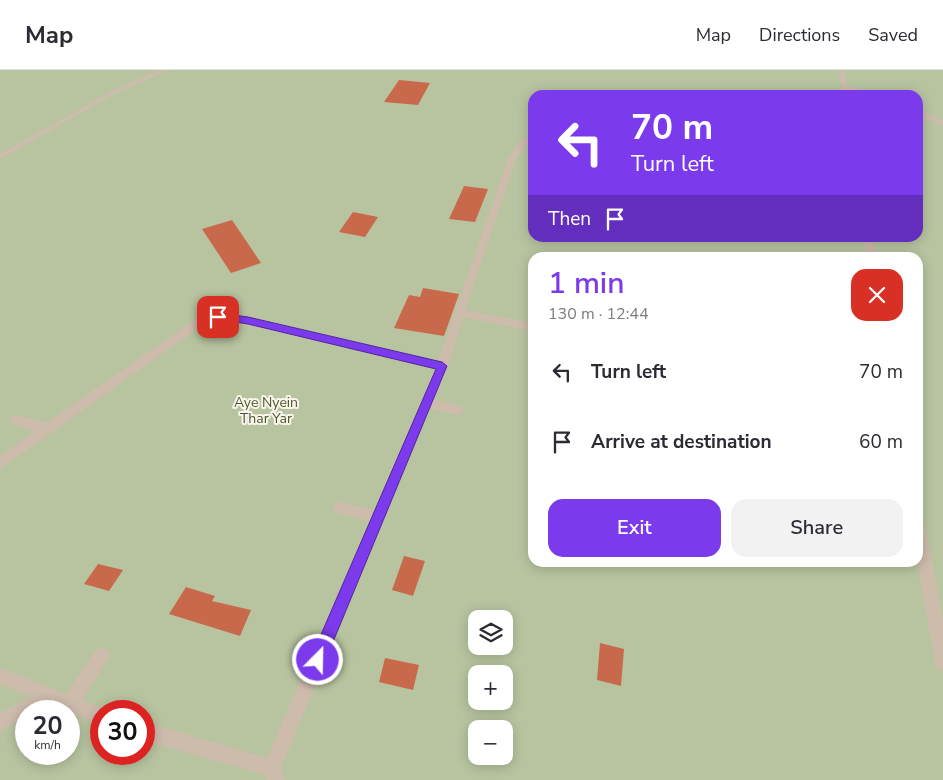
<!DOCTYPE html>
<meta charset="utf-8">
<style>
:root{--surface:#fff;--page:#f2f2f3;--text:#2b2b33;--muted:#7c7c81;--line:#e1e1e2;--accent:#7c3aed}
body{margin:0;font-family:"Nunito Sans",sans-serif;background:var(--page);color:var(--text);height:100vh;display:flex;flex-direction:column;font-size:19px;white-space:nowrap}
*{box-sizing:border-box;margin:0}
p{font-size:16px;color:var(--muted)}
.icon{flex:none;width:28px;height:28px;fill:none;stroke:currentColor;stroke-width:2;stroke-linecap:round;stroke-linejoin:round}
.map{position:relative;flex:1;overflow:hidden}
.panel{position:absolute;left:528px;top:182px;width:395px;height:315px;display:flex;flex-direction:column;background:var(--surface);border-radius:15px;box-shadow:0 2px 12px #0003}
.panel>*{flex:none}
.guide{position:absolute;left:528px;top:20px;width:395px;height:152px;border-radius:15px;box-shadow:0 2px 12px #0003;background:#7c3aed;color:#fff;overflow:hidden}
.tools{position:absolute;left:468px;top:540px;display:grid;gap:10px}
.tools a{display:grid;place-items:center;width:45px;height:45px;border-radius:10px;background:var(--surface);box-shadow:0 2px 12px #0003;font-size:25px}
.speed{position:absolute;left:15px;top:630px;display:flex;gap:10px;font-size:25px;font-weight:700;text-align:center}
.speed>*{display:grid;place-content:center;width:65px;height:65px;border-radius:50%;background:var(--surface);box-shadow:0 2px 12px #0003;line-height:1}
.speed small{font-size:12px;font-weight:400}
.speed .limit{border:8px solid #d22;background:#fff;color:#111}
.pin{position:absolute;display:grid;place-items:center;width:42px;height:42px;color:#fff;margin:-21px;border-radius:10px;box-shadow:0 2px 8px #0006}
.me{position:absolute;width:55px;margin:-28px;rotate:23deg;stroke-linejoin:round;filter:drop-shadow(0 0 4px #0008)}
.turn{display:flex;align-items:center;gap:18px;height:105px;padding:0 20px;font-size:22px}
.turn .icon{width:65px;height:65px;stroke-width:2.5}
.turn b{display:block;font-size:35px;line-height:42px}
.then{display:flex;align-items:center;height:48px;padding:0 20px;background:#0003;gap:10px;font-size:19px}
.round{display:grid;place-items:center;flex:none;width:52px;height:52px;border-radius:15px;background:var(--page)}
.summary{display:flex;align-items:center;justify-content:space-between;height:85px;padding:0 20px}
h1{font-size:30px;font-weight:600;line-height:38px;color:var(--accent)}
.primary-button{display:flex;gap:10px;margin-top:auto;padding:10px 20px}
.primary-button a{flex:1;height:58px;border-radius:15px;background:var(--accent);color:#fff;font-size:20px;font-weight:600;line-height:58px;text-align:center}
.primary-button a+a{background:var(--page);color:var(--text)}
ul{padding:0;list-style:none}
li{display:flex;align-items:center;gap:15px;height:70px;padding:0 20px}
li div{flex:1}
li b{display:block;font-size:19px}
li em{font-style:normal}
header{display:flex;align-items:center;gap:30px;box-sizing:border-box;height:70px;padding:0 25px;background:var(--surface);border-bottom:1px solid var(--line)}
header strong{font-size:24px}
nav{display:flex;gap:28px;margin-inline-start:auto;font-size:18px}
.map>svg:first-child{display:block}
</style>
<header>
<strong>Map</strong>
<nav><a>Map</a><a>Directions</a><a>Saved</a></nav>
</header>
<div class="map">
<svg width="943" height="710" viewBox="0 0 943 710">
<rect width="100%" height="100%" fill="#f4ebe1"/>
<path fill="#b8c4a0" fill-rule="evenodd" d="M 0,0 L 943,0 L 943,710 L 0,710 ZM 532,25 L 918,25 L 918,168 L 532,168 ZM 532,188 L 918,188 L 918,492 L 532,492 ZM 476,549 L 504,549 L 504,576 L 476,576 ZM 476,604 L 504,604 L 504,631 L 476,631 ZM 26,641 L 69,641 L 69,684 L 26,684 ZM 101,641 L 144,641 L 144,684 L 101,684 ZM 476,659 L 504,659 L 504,686 L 476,686 Z"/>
<path fill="#c8694b" d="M 399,10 L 430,13 L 418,35 L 384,32 Z
M 464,116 L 488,119 L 475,152 L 449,149 Z
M 353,142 L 378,147 L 365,167 L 339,162 Z
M 232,150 L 261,193 L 231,203 L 202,159 Z
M 423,218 L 459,224 L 444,266 L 394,258 L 409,225 L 420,227 Z
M 404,486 L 425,491 L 413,526 L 392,520 Z
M 98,494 L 123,500 L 109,521 L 84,514 Z
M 186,517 L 215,526 L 212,531 L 251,540 L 240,566 L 169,544 Z
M 600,573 L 624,579 L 621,616 L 597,610 Z
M 385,588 L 419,595 L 413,620 L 379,612 Z"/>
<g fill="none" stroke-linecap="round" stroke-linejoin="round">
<path fill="#cdbbac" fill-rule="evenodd" d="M 160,0 L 169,0 L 114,24 L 0,89 L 0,84 L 110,22 Z
M 838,0 L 844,0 L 847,15 L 872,25 L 862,25 L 848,20 L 847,23 L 843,23 Z
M 918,41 L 943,50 L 943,55 L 918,45 Z
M 532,68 L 532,72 L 526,74 L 516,89 L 465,240 L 532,253 L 532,261 L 463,247 L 448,296 L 434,329 L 462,337 L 464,340 L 462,343 L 458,345 L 430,338 L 281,698 L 285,710 L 267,710 L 265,705 L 144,670 L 144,652 L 267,688 L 369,451 L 335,442 L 333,438 L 335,434 L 340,432 L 374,440 L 435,299 L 248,255 L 218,251 L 207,252 L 0,399 L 0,386 L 35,361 L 12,354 L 10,350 L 12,346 L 16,345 L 46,353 L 200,246 L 218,243 L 248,247 L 438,291 L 508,89 L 520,70 Z
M 863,168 L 872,168 L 877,188 L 867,188 Z
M 918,449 L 923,451 L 925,456 L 943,549 L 943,600 L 937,598 L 935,592 L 917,492 Z
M 102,578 L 108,580 L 110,586 L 82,630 L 107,640 L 101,641 L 101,655 L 52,636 L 40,641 L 26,641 L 26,648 L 0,661 L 0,643 L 32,627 L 0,614 L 0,598 L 66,624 L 96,580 Z"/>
</g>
<path fill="#7c3aed" stroke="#51269a" d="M 218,243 L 248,247 L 442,292 L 447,296 L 323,596 L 318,598 L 312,596 L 310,590 L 436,299 L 248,254 L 215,249 L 214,247 Z"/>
<g text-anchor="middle" stroke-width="4" stroke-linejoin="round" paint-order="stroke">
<g font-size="14" fill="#4a5a2e" stroke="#fbf5ee">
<text x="266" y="337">Aye Nyein<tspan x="266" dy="16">Thar Yar</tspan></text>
</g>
</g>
</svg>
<div class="tools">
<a><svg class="icon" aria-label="layers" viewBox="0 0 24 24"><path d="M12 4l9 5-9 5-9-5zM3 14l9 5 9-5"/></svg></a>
<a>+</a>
<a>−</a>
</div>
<div class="speed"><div>20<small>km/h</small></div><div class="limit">30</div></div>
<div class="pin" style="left:218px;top:247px;background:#d93025"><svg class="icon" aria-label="arrive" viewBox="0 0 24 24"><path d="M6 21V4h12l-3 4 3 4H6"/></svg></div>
<svg class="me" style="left:318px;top:590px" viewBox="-20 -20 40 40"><circle r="17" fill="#7c3aed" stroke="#fff" stroke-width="3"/><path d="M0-11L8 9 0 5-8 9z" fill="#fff"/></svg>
<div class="guide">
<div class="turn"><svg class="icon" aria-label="left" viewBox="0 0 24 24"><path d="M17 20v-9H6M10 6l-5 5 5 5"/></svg><div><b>70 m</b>Turn left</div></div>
<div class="then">Then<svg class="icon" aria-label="arrive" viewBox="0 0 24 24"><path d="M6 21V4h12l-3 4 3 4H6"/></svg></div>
</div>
<section class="panel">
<div class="summary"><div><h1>1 min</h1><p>130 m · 12:44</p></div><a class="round" style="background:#d93025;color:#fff"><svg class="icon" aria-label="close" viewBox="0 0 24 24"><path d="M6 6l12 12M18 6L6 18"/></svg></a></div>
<ul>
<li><svg class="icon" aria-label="left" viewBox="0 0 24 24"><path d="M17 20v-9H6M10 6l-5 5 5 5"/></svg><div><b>Turn left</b></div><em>70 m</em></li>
<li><svg class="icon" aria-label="arrive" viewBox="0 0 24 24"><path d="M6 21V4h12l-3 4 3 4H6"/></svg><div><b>Arrive at destination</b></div><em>60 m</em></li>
</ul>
<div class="primary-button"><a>Exit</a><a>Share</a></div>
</section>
</div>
